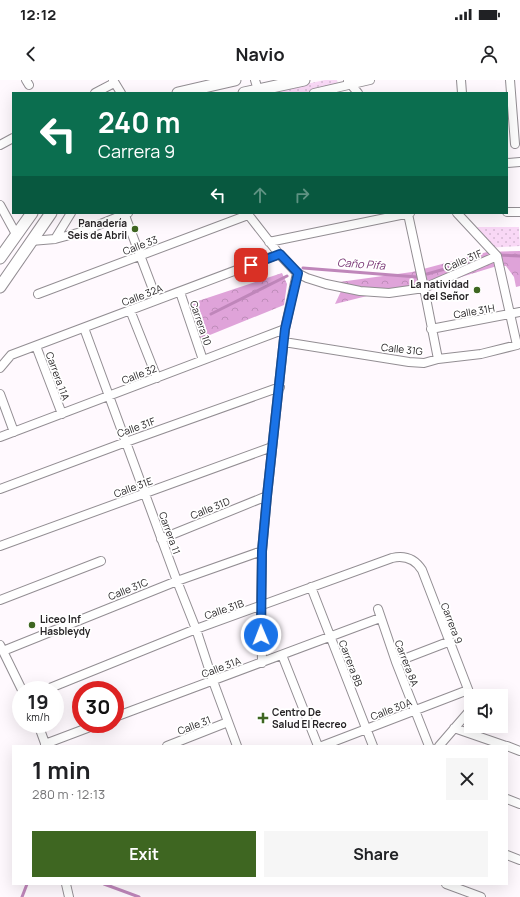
<!DOCTYPE html>
<meta charset="utf-8">
<style>
:root{--surface:#fff;--page:#f6f6f6;--text:#202124;--muted:#757577;--accent:#3e6621}
body{margin:0;font-family:Manrope,sans-serif;background:var(--page);color:var(--text);height:100vh;display:flex;flex-direction:column;font-size:15px;white-space:nowrap}
*{box-sizing:border-box;margin:0}
p{font-size:13px;color:var(--muted)}
.icon{flex:none;width:22px;height:22px;fill:none;stroke:currentColor;stroke-width:2;stroke-linecap:round;stroke-linejoin:round}
.map{position:relative;flex:1;overflow:hidden}
.sheet{position:absolute;left:12px;top:665px;width:496px;height:140px;display:flex;flex-direction:column;background:var(--surface);border-radius:0px;box-shadow:0 4px 16px #0002}
.sheet>*{flex:none}
.banner{position:absolute;left:12px;top:12px;width:496px;height:122px;border-radius:0px;box-shadow:0 4px 16px #0002;background:#0b6e4f;color:#fff;overflow:hidden}
.fabs{position:absolute;left:464px;top:609px;display:grid;gap:8px}
.fabs a{display:grid;place-items:center;width:44px;height:44px;border-radius:0px;background:var(--surface);box-shadow:0 4px 16px #0002;font-size:20px}
.speed{position:absolute;left:12px;top:601px;display:flex;gap:8px;font-size:20px;font-weight:700;text-align:center}
.speed>*{display:grid;place-content:center;width:52px;height:52px;border-radius:50%;background:var(--surface);box-shadow:0 4px 16px #0002;line-height:1}
.speed small{font-size:10px;font-weight:400}
.speed .limit{border:6px solid #d22;background:#fff;color:#111}
.pin{position:absolute;display:grid;place-items:center;width:34px;height:34px;color:#fff;margin:-17px;border-radius:8px;box-shadow:0 2px 6px #0006}
.me{position:absolute;width:44px;margin:-22px;rotate:359deg;stroke-linejoin:round;filter:drop-shadow(0 0 3px #0008)}
.turn{display:flex;align-items:center;gap:14px;height:84px;padding:0 20px;font-size:18px}
.turn .icon{width:52px;height:52px;stroke-width:2.5}
.turn b{display:block;font-size:28px;line-height:34px}
.lanes{display:flex;align-items:center;height:38px;padding:0 20px;background:#0003;justify-content:center;gap:20px;direction:ltr}
.lanes .off{opacity:.35}
.round{display:grid;place-items:center;flex:none;width:42px;height:42px;border-radius:0px;background:var(--page)}
.head{display:flex;align-items:center;justify-content:space-between;height:68px;padding:0 20px}
h1{font-size:24px;font-weight:700;line-height:30px}
.primary-button{display:flex;gap:8px;margin-top:auto;padding:8px 20px}
.primary-button a{flex:1;height:46px;border-radius:0px;background:var(--accent);color:#fff;font-size:16px;font-weight:700;line-height:46px;text-align:center}
.primary-button a+a{background:var(--page);color:var(--text)}
.status{display:flex;justify-content:space-between;align-items:center;height:28px;padding:0 20px;background:var(--surface);direction:ltr}
.status svg{height:11px;fill:currentColor}
header{display:flex;justify-content:space-between;align-items:center;height:52px;padding:0 20px;background:var(--surface);font-size:18px;font-weight:700}
.map>svg:first-child{display:block}
</style>
<div class="status"><b>12:12</b><svg viewBox="0 0 49 12"><path d="M0 12V9h3v3zM5 12V6h3v6zM10 12V3h3v9zM15 12V0h3v12zM26 1h20v11H26zM47 4h2v5h-2z"/></svg></div>
<header><svg class="icon" aria-label="back" viewBox="0 0 24 24"><path d="M15 5l-7 7 7 7"/></svg>Navio<svg class="icon" aria-label="person" viewBox="0 0 24 24"><circle cx="12" cy="8" r="4"/><path d="M4 21q1-7 8-7t8 7"/></svg></header>
<div class="map">
<svg width="520" height="817" viewBox="0 0 520 817">
<defs>
<pattern id="forest-crowns" width="20" height="18" patternUnits="userSpaceOnUse"><rect width="20" height="18" fill="#dfa3d9"/><path d="M2 6a3 3 0 1 1 6 0M12 15a3 3 0 1 1 6 0" fill="none" stroke="#bf8cba"/></pattern>
<pattern id="park-dots" width="8" height="8" patternUnits="userSpaceOnUse"><rect width="8" height="8" fill="#f9d8f6"/><path d="M2 2h.1M6 6h.1" fill="none" stroke="#d5b9d3" stroke-width="1.8" stroke-linecap="round"/></pattern>
</defs>
<rect width="100%" height="100%" fill="#fff9fe"/>
<path fill="url(#forest-crowns)" d="M 520,171 L 520,206 L 516,207 L 514,197 L 506,186 L 497,186 L 399,216 L 367,216 L 335,224 L 342,209 L 332,203 L 412,192 L 487,172 Z
M 282,193 L 287,204 L 284,225 L 200,259 L 186,225 Z"/>
<path fill="url(#park-dots)" d="M 325,0 L 337,0 L 338,7 L 312,13 L 264,13 Z
M 466,147 L 519,147 L 520,166 L 487,168 Z"/>
<g fill="none" stroke-linecap="round" stroke-linejoin="round">
<path stroke="#bf86ba" stroke-width="3" d="M 497,175 L 520,176
M 303,188 L 417,197
M 427,194 L 481,179
M 211,234 L 287,196
M 104,804 L 139,817
M 22,817 L 27,804"/>
<defs>
<path id="minor" d="M 26,0 L 29,5
M 113,0 L 121,13
M 255,0 L 258,10
M 461,0 L 462,13
M 510,0 L 515,64
M 348,1 L 358,13
M 95,13 L 114,3
M 314,13 L 370,0
M 0,65 L 13,58
M 507,83 L 520,82
M 0,125 L 16,154
M 507,132 L 520,132
M 124,133 L 157,220
M 247,133 L 279,174 L 297,193 L 307,198 L 326,204 L 360,211 L 389,213 L 424,208 L 497,176
M 408,134 L 424,208 L 438,279
M 55,159 L 71,133
M 31,161 L 55,159 L 81,152 L 128,133
M 269,162 L 410,133
M 180,212 L 203,280
M 38,214 L 248,135
M 130,230 L 157,298
M 84,248 L 177,501 L 196,549 L 213,601 L 237,666
M 431,249 L 520,232
M 284,262 L 409,282 L 424,283 L 438,279 L 481,274 L 517,265 L 497,176 L 457,133
M 36,266 L 62,334
M 0,288 L 11,275 L 279,174
M 0,314 L 14,352
M 0,357 L 285,249
M 0,409 L 126,362 L 280,307
M 161,459 L 267,416
M 0,466 L 272,367
M 311,507 L 373,666
M 0,520 L 101,481
M 378,529 L 396,582 L 429,666
M 0,565 L 22,610
M 3,571 L 177,501 L 262,471
M 282,575 L 318,666
M 396,582 L 448,562
M 262,583 L 261,527 L 262,471 L 267,416 L 285,249 L 297,193
M 45,610 L 196,549 L 392,478 C 405,475 415,479 422,490 L 471,617
M 115,637 L 380,538
M 38,644 L 46,666
M 454,648 L 506,666
M 45,664 L 98,644
M 167,666 L 228,642
M 322,666 L 468,610
M 439,666 L 471,629
M 507,666 L 520,671
M 507,719 L 520,724
M 507,775 L 520,780
M 66,804 L 69,817
M 446,804 L 481,817"/>
<path id="secondary" d="M 178,13 L 235,0
M 244,13 L 304,0
M 0,178 L 32,133
M 0,207 L 51,133"/>
</defs>
<use href="#minor" stroke="#938e93" stroke-width="10"/>
<use href="#secondary" stroke="#938e93" stroke-width="13"/>
<use href="#minor" stroke="#fff" stroke-width="8"/>
<use href="#secondary" stroke="#fff" stroke-width="11"/>
</g>
<g fill="none" stroke-linecap="round" stroke-linejoin="round">
<defs>
<path id="route" d="M 251,185 L 280,174 L 298,193 L 285,249 L 267,416 L 262,471 L 261,555"/>
</defs>
<use href="#route" stroke="#114b97" stroke-width="10"/>
<use href="#route" stroke="#1a73e8" stroke-width="7"/>
</g>
<g fill="#3e6621" stroke="#fff" stroke-width="1.5">
<circle cx="135" cy="149" r="4"/>
<circle cx="477" cy="210" r="4"/>
<circle cx="32" cy="545" r="4"/>
<path d="M261 632h4v4h4v4h-4v4h-4v-4h-4v-4h4z"/>
</g>
<g text-anchor="middle" stroke-width="3.5" stroke-linejoin="round" paint-order="stroke">
<g font-size="10" font-weight="bold" fill="#272426" stroke="#fff" text-anchor="end">
<text x="127" y="147">Panadería<tspan x="127" dy="12">Seis de Abril</tspan></text>
<text x="469" y="208">La natividad<tspan x="469" dy="12">del Señor</tspan></text>
<text x="40" y="543" text-anchor="start">Liceo Inf<tspan x="40" dy="12">Hasbleydy</tspan></text>
<text x="272" y="636" text-anchor="start">Centro De<tspan x="272" dy="12">Salud El Recreo</tspan></text>
</g>
<g font-size="10" fill="#272426" stroke="#fff">
<text transform="translate(140 165) rotate(-21)" y="4">Calle 33</text>
<text transform="translate(463 180) rotate(-23)" y="4">Calle 31F</text>
<text transform="translate(142 215) rotate(-21)" y="4">Calle 32A</text>
<text transform="translate(474 231) rotate(-10)" y="4">Calle 31H</text>
<text transform="translate(201 243) rotate(71)" y="4">Carrera 10</text>
<text transform="translate(402 269) rotate(6)" y="4">Calle 31G</text>
<text transform="translate(139 294) rotate(-21)" y="4">Calle 32</text>
<text transform="translate(58 296) rotate(70)" y="4">Carrera 11A</text>
<text transform="translate(136 347) rotate(-20)" y="4">Calle 31F</text>
<text transform="translate(133 407) rotate(-20)" y="4">Calle 31E</text>
<text transform="translate(210 428) rotate(-22)" y="4">Calle 31D</text>
<text transform="translate(170 453) rotate(70)" y="4">Carrera 11</text>
<text transform="translate(128 509) rotate(-22)" y="4">Calle 31C</text>
<text transform="translate(224 529) rotate(-19)" y="4">Calle 31B</text>
<text transform="translate(452 543) rotate(69)" y="4">Carrera 9</text>
<text transform="translate(351 583) rotate(69)" y="4">Carrera 8B</text>
<text transform="translate(407 583) rotate(69)" y="4">Carrera 8A</text>
<text transform="translate(221 587) rotate(-21)" y="4">Calle 31A</text>
<text transform="translate(391 629) rotate(-21)" y="4">Calle 30A</text>
<text transform="translate(194 645) rotate(-21)" y="4">Calle 31</text>
</g>
<g font-size="11" font-style="italic" fill="#783374" stroke="#fff">
<text transform="translate(361 184) rotate(4)" y="4">Caño Pifa</text>
</g>
</g>
</svg>
<div class="fabs">
<a><svg class="icon" aria-label="sound" viewBox="0 0 24 24"><path d="M4 9h4l5-4v14l-5-4H4zM17 9q2 3 0 6"/></svg></a>
</div>
<div class="speed"><div>19<small>km/h</small></div><div class="limit">30</div></div>
<div class="pin" style="left:251px;top:185px;background:#d93025"><svg class="icon" aria-label="arrive" viewBox="0 0 24 24"><path d="M6 21V4h12l-3 4 3 4H6"/></svg></div>
<svg class="me" style="left:261px;top:555px" viewBox="-20 -20 40 40"><circle r="17" fill="#1a73e8" stroke="#fff" stroke-width="3"/><path d="M0-11L8 9 0 5-8 9z" fill="#fff"/></svg>
<div class="banner">
<div class="turn"><svg class="icon" aria-label="left" viewBox="0 0 24 24"><path d="M17 20v-9H6M10 6l-5 5 5 5"/></svg><div><b>240 m</b>Carrera 9</div></div>
<div class="lanes"><svg class="icon" aria-label="left" viewBox="0 0 24 24"><path d="M17 20v-9H6M10 6l-5 5 5 5"/></svg><svg class="icon off" aria-label="ahead" viewBox="0 0 24 24"><path d="M12 20V5M6 11l6-6 6 6"/></svg><svg class="icon off" aria-label="right" viewBox="0 0 24 24"><path d="M7 20v-9h11M14 6l5 5-5 5"/></svg></div>
</div>
<section class="sheet">
<div class="head"><div><h1>1 min</h1><p>280 m · 12:13</p></div><a class="round"><svg class="icon" aria-label="close" viewBox="0 0 24 24"><path d="M6 6l12 12M18 6L6 18"/></svg></a></div>
<div class="primary-button"><a>Exit</a><a>Share</a></div>
</section>
</div>
